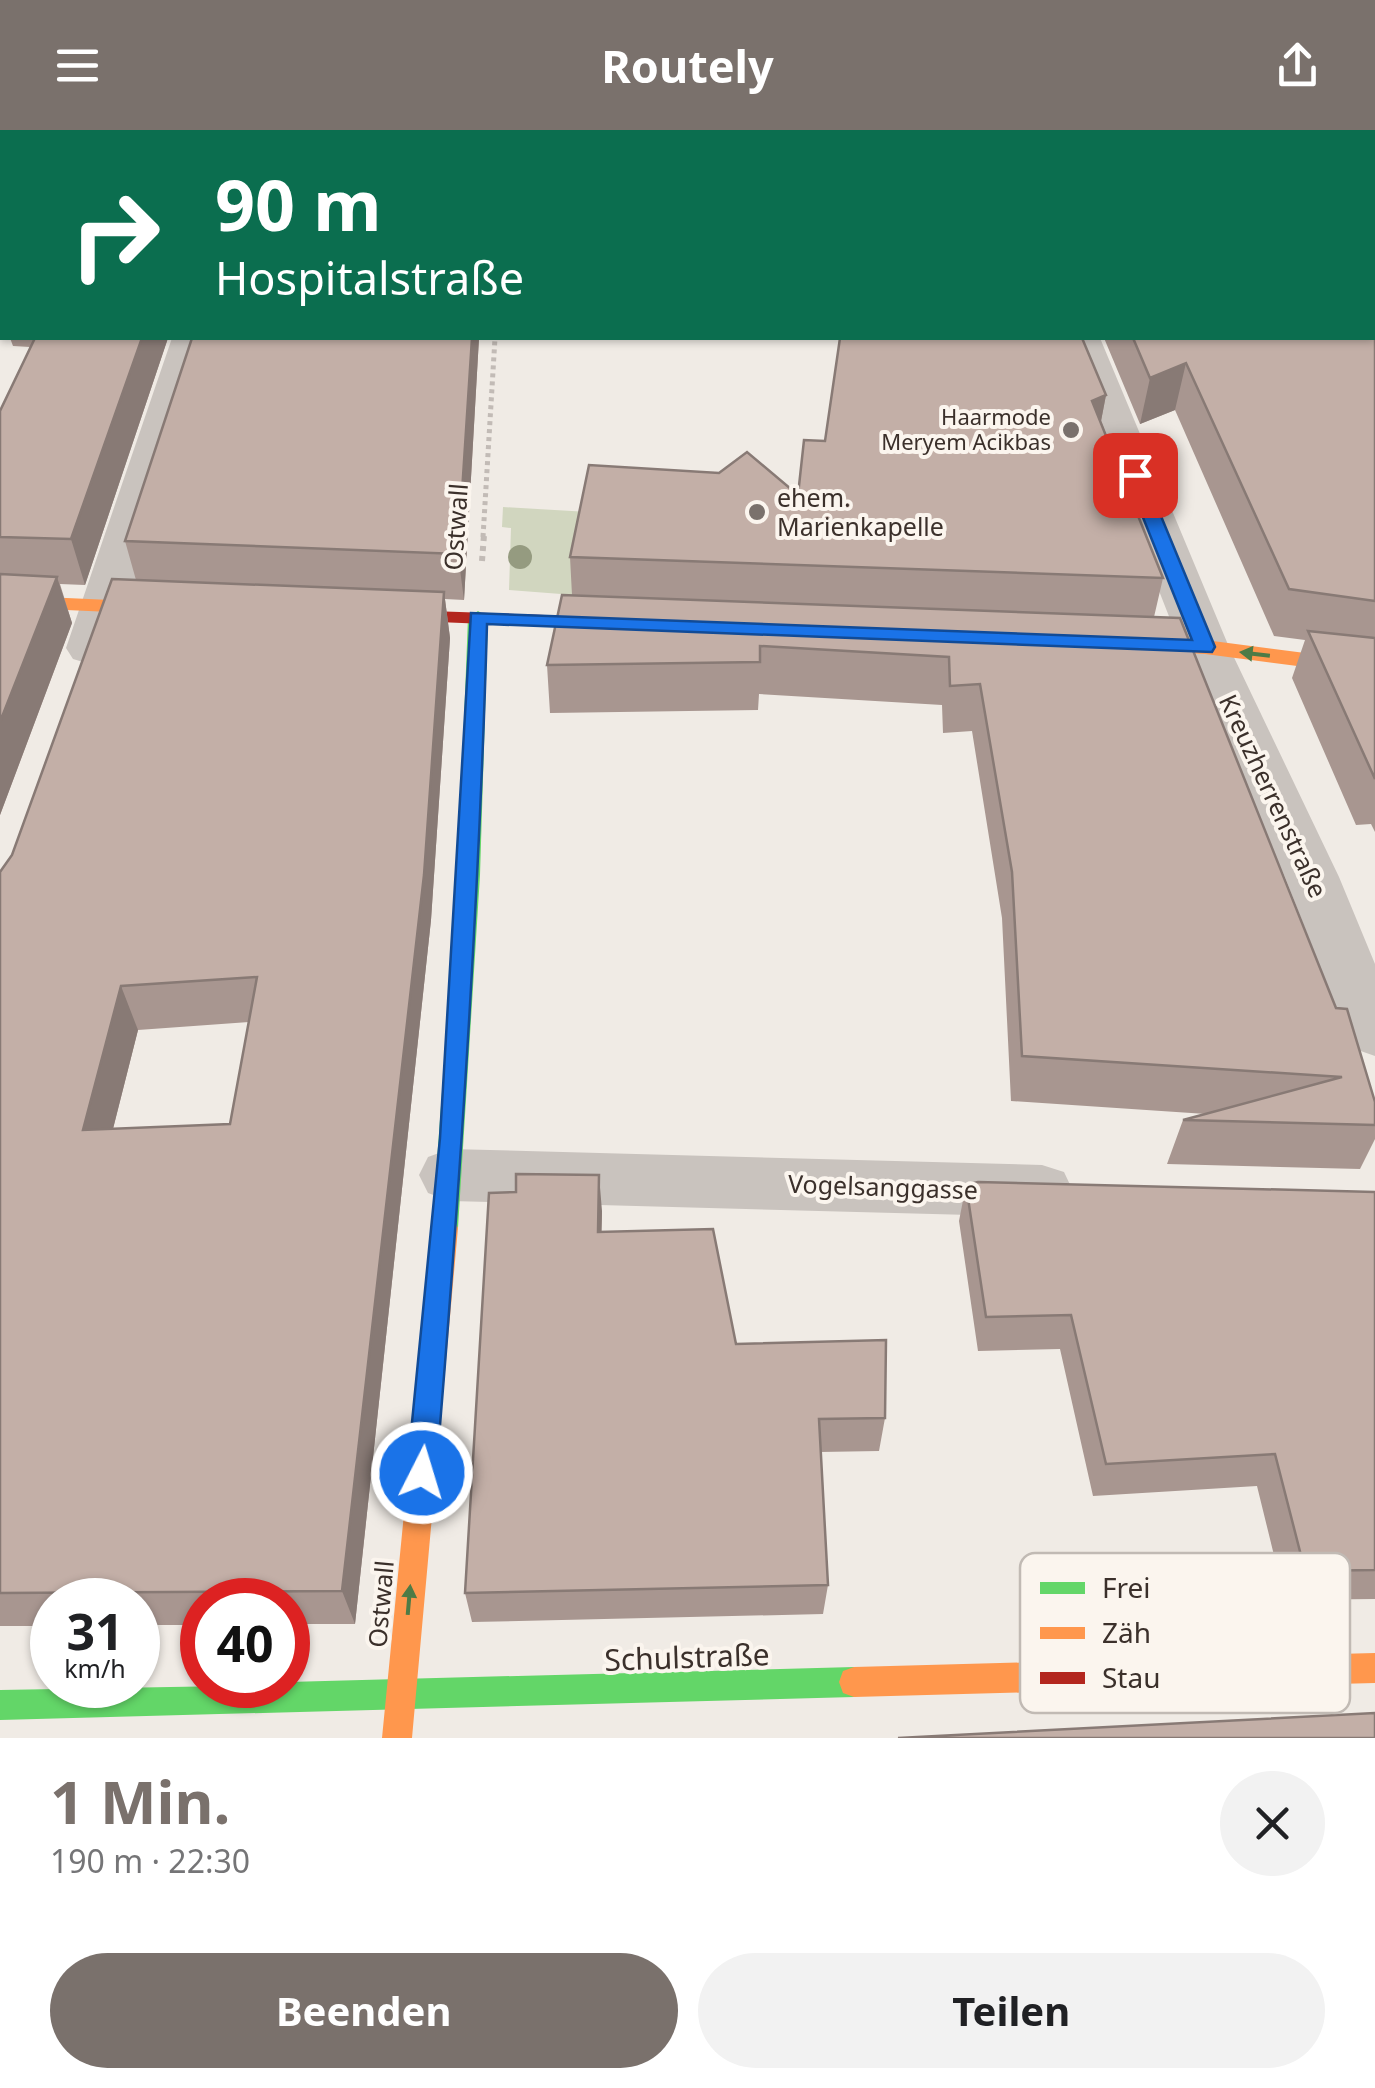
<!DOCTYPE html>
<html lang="de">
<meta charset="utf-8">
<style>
:root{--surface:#fff;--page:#f2f2f2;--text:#202124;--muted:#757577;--accent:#7a716c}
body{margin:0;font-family:"Noto Sans",sans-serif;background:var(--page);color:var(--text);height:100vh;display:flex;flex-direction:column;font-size:38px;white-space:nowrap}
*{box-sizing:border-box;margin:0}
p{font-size:32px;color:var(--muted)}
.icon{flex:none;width:55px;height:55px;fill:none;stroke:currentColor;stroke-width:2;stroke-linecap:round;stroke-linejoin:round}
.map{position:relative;height:1608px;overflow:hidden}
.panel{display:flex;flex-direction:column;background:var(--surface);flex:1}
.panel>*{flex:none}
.top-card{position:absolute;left:0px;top:0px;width:1375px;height:210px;box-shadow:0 2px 8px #0004;background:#0b6e4f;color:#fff;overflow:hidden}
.speed{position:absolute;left:30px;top:1448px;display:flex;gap:20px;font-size:50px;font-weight:700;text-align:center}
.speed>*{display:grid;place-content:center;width:130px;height:130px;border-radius:50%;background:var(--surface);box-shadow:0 2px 8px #0004;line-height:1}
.speed small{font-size:25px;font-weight:400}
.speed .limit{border:15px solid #d22;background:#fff;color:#111}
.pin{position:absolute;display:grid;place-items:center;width:85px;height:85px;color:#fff;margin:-42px;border-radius:20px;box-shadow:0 5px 15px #0006}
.me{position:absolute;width:110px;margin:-55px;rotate:5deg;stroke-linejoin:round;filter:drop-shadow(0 0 8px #0008)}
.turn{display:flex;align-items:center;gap:35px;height:210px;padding:0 50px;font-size:45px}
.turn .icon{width:130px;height:130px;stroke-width:2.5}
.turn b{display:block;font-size:70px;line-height:85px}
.round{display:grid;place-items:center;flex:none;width:105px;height:105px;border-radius:52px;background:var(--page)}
.summary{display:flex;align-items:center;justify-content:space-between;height:170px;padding:0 50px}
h1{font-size:60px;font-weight:700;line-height:75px;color:var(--accent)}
.action{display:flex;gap:20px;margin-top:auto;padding:20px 50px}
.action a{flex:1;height:115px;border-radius:60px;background:var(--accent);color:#fff;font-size:40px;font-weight:700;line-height:115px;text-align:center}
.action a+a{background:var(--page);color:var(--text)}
header{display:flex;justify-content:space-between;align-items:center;height:130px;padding:0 50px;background:var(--accent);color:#fff;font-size:45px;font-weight:700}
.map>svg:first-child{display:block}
</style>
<header><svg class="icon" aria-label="menu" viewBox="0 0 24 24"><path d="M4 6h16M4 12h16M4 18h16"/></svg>Routely<svg class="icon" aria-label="share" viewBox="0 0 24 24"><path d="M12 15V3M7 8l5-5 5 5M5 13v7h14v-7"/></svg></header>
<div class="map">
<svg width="1375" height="1608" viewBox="0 0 1375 1608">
<rect width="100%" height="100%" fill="#f0ebe5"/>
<path fill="#d1d6bf" d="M 503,377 L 589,382 L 574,465 L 509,460 L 511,398 L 502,397 Z"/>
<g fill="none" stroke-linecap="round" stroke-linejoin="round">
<path stroke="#c2bbb6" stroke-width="5" stroke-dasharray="4 4" stroke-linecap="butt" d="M 483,407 L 495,208"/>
<path stroke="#c2bbb6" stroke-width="6" stroke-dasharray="5 5" stroke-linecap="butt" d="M 482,431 L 484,405"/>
<path fill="#c9c3be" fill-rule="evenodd" d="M 172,208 L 212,208 L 114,518 L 107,529 L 90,534 L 73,529 L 66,518 Z
M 1060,208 L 1100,208 L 1229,517 L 1339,747 L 1375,834 L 1375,926 L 1355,919 L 1346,903 L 1285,747 L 1181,517 Z
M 450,1019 L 1042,1035 L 1064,1042 L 1073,1061 L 1064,1080 L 1042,1087 L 450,1071 L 428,1063 L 419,1045 L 428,1027 Z"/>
<path fill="#63d668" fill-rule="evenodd" d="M 478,481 L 488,487 L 480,745 L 458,1098 L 454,1106 L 445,1109 L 436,1106 L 432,1098 L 458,745 L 468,487 Z
M 854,1537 L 865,1541 L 869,1552 L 865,1563 L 854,1567 L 0,1590 L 0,1560 L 288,1555 L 288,1552 Z"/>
<path fill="#ff974d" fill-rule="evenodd" d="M 0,465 L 177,473 L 187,479 L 177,485 L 0,477 Z
M 1117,508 L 1205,510 L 1375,532 L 1375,546 L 1205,524 L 1110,519 L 1107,514 L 1110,509 Z
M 445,1087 L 454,1090 L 458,1098 L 412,1608 L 382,1608 L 432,1098 L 436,1090 Z
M 1375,1523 L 1375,1553 L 854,1567 L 843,1563 L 839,1552 L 843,1541 L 854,1537 Z"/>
<path fill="#b3261e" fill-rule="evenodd" d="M 373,479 L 632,488 L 642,494 L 632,500 L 366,489 L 363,485 Z"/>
</g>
<circle fill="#959b80" cx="520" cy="427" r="12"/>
<path fill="#a89690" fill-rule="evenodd" d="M 827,0 L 1375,0 L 1375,702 L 1371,694 L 1356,695 L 1292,548 L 1305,510 L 1274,506 L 1175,280 L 1140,294 L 1104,208 L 1372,208 L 1372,2 L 827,2 Z
M 10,208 L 168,208 L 85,455 L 60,454 L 72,493 L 0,685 L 0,281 L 30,217 L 13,216 Z
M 192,208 L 479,208 L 464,470 L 445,469 L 450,508 L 431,790 L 355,1494 L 288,1494 L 288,1470 L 202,1470 L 202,1495 L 138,1495 L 138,1470 L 52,1470 L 52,1496 L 0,1496 L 0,742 L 12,725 L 136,450 L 125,411 ZM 249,892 L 230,994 L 113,999 L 138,900 Z
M 1106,265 L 1101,291 L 1163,448 L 1154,487 L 1336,878 L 1375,972 L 1375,1009 L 1360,1039 L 1167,1034 L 1183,990 L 1206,984 L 1011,971 L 1002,788 L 972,601 L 943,603 L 942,575 L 759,564 L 758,580 L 550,583 L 547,535 L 572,465 L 570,427 L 798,365 L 825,311 Z
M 966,1055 L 1375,1062 L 1375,1469 L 1285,1470 L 1257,1356 L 1093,1366 L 1060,1219 L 978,1221 L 959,1091 Z
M 602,1081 L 601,1101 L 736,1214 L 885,1288 L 879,1321 L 820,1322 L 828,1455 L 823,1484 L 472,1492 L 465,1463 Z"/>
<path fill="#887a75" d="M 479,0 L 518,0 L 516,2 L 478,2 Z
M 142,208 L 168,208 L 85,455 L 71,409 Z
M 472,208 L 479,208 L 464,470 L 458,424 Z
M 1186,233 L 1175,280 L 1140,294 L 1150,248 Z
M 1106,265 L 1097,312 L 1092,271 Z
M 57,447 L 72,493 L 0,685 L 0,592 Z
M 444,462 L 450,508 L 431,790 L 355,1494 L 342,1461 Z
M 121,856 L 138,900 L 102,1042 L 83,1000 Z
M 599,1045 L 602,1081 L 601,1137 L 598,1102 Z"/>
<path fill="#c3afa7" stroke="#887a75" stroke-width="2.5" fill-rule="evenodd" d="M 115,0 L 479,0 L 478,2 L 114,2 Z
M 876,0 L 1141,0 L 1142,2 L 877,2 Z
M 1301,0 L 1375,0 L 1375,471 L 1289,459 L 1186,233 L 1150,248 L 1133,208 L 1372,208 L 1372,2 L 1303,2 Z
M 35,208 L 142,208 L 71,409 L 0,407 L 0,281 Z
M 192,208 L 472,208 L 458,424 L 125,411 Z
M 840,208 L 1082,208 L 1106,265 L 1092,271 L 1163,448 L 570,427 L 589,335 L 719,343 L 747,322 L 798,365 L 804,310 L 825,311 Z
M 0,444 L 57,447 L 0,592 Z
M 112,449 L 444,462 L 424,745 L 342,1461 L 0,1463 L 0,742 L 12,725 ZM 257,847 L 230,994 L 83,1000 L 121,856 Z
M 562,465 L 1180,488 L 1336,878 L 1347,879 L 1375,972 L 1375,995 L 1183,990 L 1342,947 L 1022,926 L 1012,742 L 980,554 L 950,556 L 949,527 L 760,516 L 760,532 L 547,535 Z
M 1308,501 L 1375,508 L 1375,649 Z
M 516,1044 L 599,1045 L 598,1102 L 713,1099 L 736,1214 L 886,1210 L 885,1288 L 819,1289 L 828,1455 L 465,1463 L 489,1063 L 516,1062 Z
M 978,1052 L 1375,1062 L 1375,1440 L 1305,1441 L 1275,1324 L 1106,1334 L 1071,1185 L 986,1187 L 966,1055 Z
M 1375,1583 L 1375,1608 L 898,1608 Z"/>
<defs><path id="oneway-solid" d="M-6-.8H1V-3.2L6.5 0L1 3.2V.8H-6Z" transform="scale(2.5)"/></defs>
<g fill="#4d7b46">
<use href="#oneway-solid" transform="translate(1255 524) rotate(-173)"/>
<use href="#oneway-solid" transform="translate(409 1470) rotate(-85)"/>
</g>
<path fill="#1a73e8" stroke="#114b97" stroke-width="2.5" d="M 1135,340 L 1144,345 L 1215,517 L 1212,522 L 487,494 C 479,778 460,1060 436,1343 L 432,1353 L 422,1357 L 411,1353 L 407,1343 L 440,1008 L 471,483 L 1192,510 L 1126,345 Z"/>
<g fill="#7a716c" stroke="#fbf5ee" stroke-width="4">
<circle cx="1071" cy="300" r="10"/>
<circle cx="757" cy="382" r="10"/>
</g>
<g text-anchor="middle" stroke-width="8" stroke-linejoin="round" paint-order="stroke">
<g font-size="22" fill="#3b302b" stroke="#fbf5ee" text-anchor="end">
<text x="1051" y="295">Haarmode<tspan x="1051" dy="25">Meryem Acikbas</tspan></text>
</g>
<g font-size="25" fill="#3b302b" stroke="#fbf5ee" text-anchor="start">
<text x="777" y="377">ehem.<tspan x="777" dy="29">Marienkapelle</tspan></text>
</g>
<g font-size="25" fill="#3b302b" stroke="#fbf5ee">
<text transform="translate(456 397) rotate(-86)" y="9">Ostwall</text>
<text transform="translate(1273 666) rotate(65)" y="9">Kreuzherrenstraße</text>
<text transform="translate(883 1057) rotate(2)" y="9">Vogelsanggasse</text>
<text transform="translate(381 1474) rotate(-85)" y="9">Ostwall</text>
</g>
<g font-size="30" fill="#3b302b" stroke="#fbf5ee">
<text transform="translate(687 1528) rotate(-2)" y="10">Schulstraße</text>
</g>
</g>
<rect x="1020" y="1423" width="330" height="160" rx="15" fill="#fbf5ee" stroke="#c1bab4" stroke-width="2.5"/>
<rect x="1040" y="1452" width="45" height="12" fill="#63d668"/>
<rect x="1040" y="1497" width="45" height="12" fill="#ff974d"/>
<rect x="1040" y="1542" width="45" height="12" fill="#b3261e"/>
<g font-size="28" fill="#3b302b">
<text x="1102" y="1468">Frei</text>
<text x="1102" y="1513">Zäh</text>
<text x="1102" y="1558">Stau</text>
</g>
</svg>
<div class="speed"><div>31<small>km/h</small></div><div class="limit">40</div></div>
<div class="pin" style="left:1135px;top:345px;background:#d93025"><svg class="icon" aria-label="arrive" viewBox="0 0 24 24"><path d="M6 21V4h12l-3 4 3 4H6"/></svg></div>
<svg class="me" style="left:422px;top:1343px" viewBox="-20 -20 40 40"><circle r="17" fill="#1a73e8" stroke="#fff" stroke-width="3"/><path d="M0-11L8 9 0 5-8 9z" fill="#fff"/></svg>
<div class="top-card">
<div class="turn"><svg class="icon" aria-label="right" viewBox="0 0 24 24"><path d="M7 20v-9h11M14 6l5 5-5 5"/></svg><div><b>90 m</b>Hospitalstraße</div></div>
</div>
</div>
<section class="panel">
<div class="summary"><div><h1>1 Min.</h1><p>190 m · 22:30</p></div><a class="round"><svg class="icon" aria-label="close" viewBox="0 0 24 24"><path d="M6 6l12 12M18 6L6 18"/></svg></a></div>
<div class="action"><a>Beenden</a><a>Teilen</a></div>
</section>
